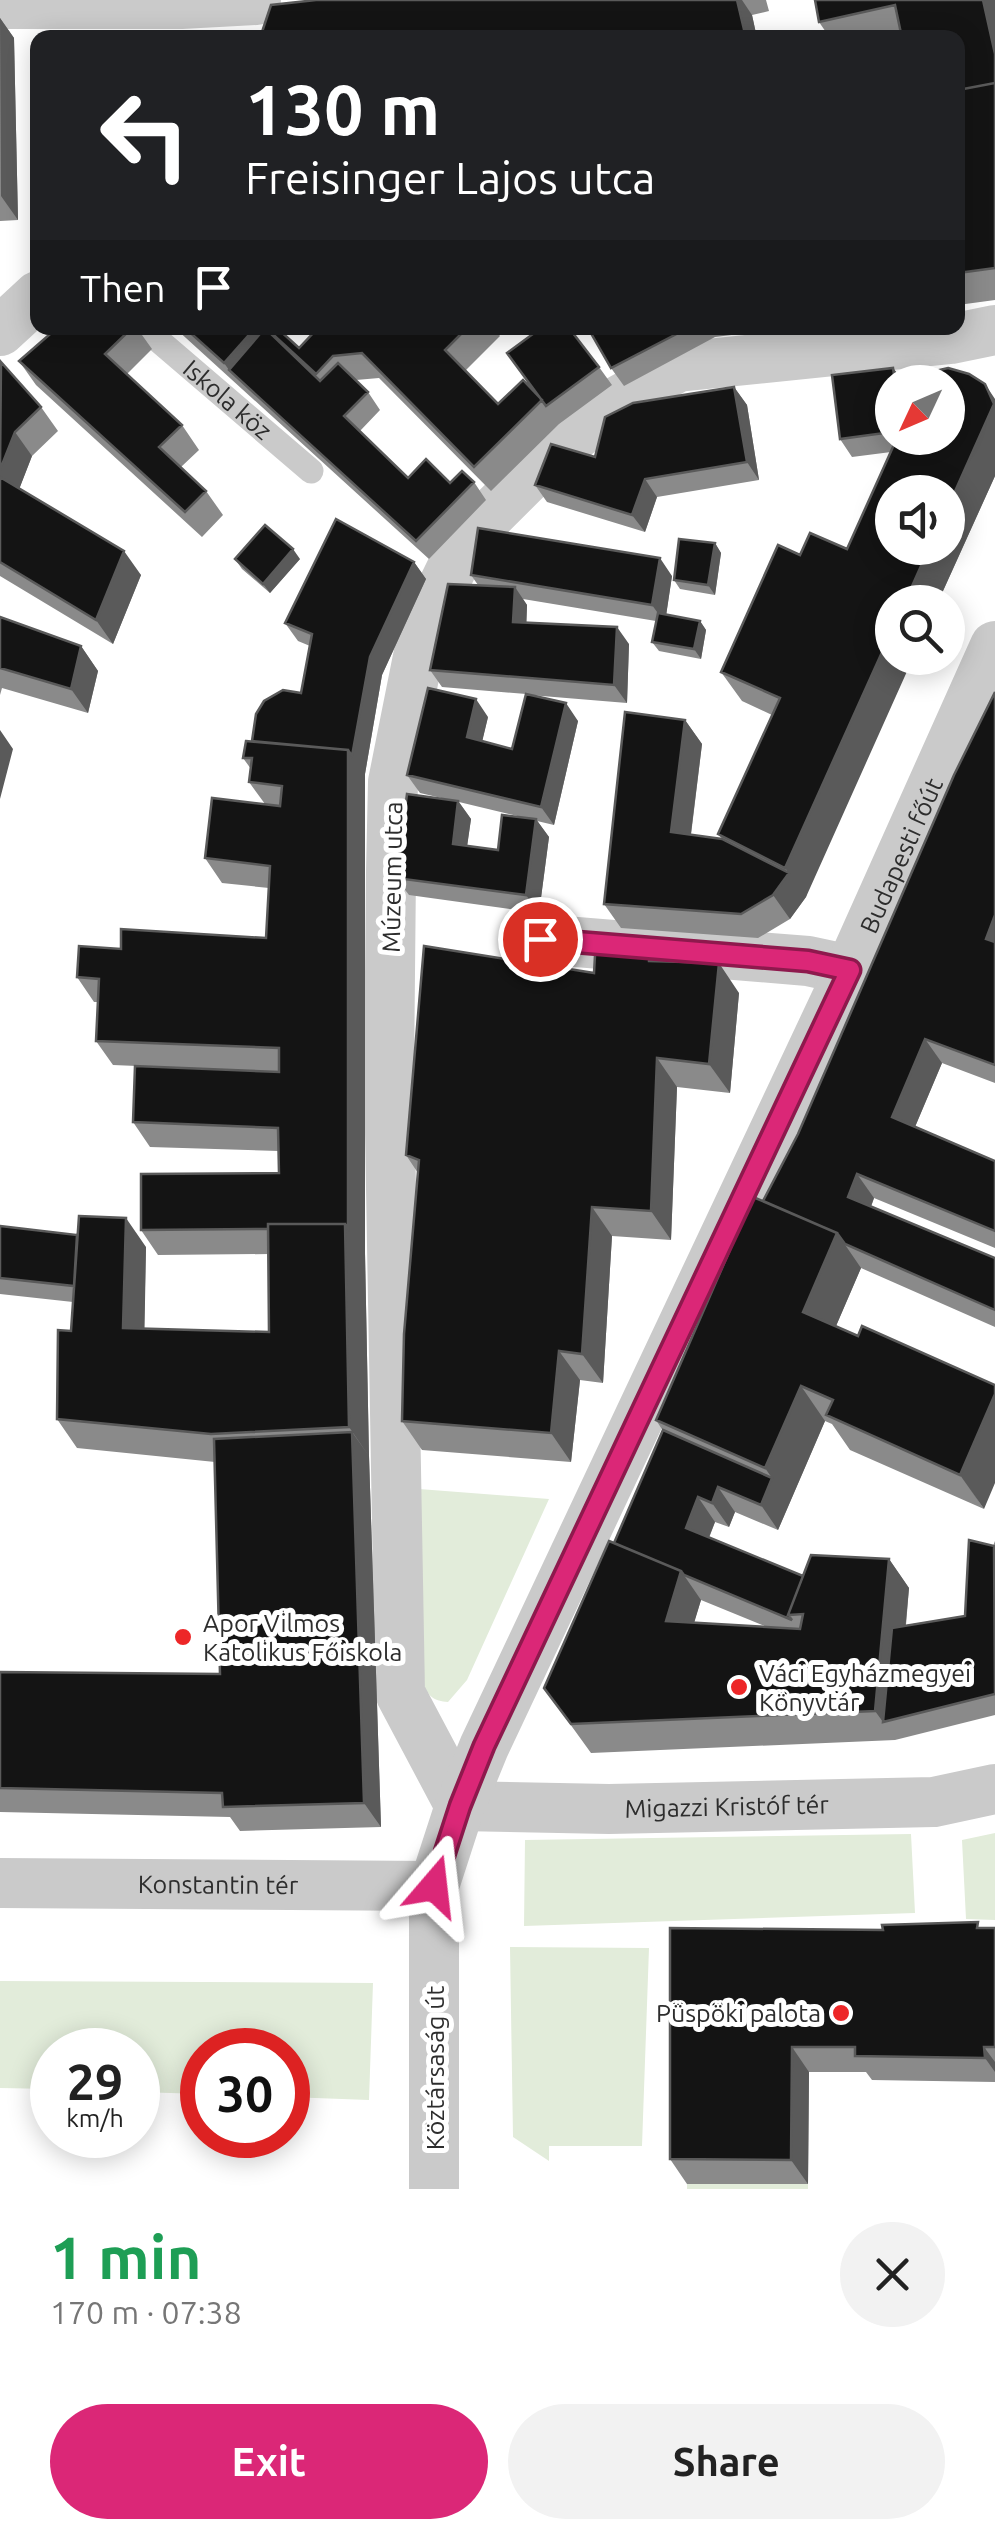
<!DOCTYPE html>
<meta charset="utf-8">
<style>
:root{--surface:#fff;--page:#f2f2f2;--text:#222;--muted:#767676;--accent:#db2777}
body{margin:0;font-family:Ubuntu,sans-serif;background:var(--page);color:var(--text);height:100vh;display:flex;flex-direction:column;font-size:38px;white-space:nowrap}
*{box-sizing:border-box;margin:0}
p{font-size:32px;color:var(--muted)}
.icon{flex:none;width:55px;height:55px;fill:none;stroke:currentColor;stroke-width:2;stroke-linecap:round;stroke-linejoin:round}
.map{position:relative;height:2189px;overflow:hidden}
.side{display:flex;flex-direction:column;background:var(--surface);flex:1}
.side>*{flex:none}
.banner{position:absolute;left:30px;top:30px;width:935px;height:305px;border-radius:20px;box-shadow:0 5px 25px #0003;background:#202124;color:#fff;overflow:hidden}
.needle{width:65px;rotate:226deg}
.tools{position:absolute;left:875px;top:365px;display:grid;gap:20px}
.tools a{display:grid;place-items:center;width:90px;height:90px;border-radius:50%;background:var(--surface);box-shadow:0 5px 25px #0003;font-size:50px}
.speed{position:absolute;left:30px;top:2028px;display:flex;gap:20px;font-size:50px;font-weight:700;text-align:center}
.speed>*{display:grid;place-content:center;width:130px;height:130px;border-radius:50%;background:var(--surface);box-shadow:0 5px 25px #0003;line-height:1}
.speed small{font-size:25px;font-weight:400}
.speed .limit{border:15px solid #d22;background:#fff;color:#111}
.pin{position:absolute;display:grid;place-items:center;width:85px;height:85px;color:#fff;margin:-42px;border:5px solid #fff;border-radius:50%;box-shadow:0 2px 10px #0007}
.me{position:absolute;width:110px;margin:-55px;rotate:17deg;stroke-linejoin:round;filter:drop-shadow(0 0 8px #0008)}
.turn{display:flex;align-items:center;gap:35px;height:210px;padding:0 50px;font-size:45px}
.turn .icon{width:130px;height:130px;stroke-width:2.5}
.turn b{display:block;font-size:70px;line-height:85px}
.then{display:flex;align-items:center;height:95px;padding:0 50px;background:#0003;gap:20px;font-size:38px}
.round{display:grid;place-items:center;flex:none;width:105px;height:105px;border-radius:52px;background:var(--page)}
.head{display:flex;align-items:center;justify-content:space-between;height:170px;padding:0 50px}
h1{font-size:60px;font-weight:700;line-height:75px;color:#1e9e55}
.button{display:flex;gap:20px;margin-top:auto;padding:20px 50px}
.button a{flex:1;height:115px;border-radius:60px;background:var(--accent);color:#fff;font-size:40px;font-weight:700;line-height:115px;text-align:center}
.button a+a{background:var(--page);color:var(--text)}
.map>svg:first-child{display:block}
</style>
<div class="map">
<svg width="995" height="2189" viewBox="0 0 995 2189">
<rect width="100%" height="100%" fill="#fff"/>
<path fill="#e2ecda" d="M 419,1489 L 549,1499 L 467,1680 L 448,1702 C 434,1701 429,1697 423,1684 Z
M 995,1833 L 995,1920 L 966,1919 L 962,1840 Z
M 911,1834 L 915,1913 L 524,1926 L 525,1840 Z
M 510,1947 L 649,1948 L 642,2146 L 549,2146 L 549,2161 L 513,2137 Z
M 0,1981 L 373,1983 L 369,2100 L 288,2097 L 288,2050 L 202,2050 L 202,2094 L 138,2092 L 138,2050 L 52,2050 L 52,2089 L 0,2088 Z
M 687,2184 L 808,2184 L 808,2189 L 687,2189 Z"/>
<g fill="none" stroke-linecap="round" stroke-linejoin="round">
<path stroke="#cacaca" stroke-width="25" id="s1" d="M 144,328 L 311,471"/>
<g stroke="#cacaca" stroke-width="50">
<path d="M 0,4 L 181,4 L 256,0"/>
<path id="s2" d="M 995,330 L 951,339 L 678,367 L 616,402 L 542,463 L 466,539 L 445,582 L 421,642 L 393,782 L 391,871 L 389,1076 L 400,1693 L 460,1806 L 609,1809 L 934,1802 L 995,1789"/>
<path d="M 0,331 L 38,296"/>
<path d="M 540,939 L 808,961 L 850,970"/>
<path id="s3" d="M 0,1883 L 434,1886"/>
<path id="s4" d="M 434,2189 L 434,1886 L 460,1806 L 484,1747 L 850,970 L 995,646"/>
</g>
</g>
<path fill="#8a8a8a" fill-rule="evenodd" d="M 316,0 L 766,0 L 769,11 L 752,15 L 757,38 L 260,38 Z
M 815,0 L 995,0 L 995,300 L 958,305 L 958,38 L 900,31 L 873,38 L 830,38 L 819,22 Z
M 0,18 L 14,38 L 18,220 L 0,221 Z
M 57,328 L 137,328 L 152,349 L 127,374 L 182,425 L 199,450 L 181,467 L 206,491 L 223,515 L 202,537 L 36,385 L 19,361 Z
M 175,328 L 277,328 L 299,348 L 318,328 L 494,328 L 500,336 L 465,371 L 498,404 L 538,396 L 599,367 L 612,385 L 559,424 L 491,491 L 379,378 L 356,380 L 368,392 L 380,410 L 360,431 L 408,478 L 450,483 L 474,482 L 486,500 L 429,559 Z
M 588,328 L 789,328 L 715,337 L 624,386 L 611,368 Z
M 0,363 L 41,407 L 58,431 L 32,456 L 19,489 L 141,575 L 113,644 L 0,576 Z
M 893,368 L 904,382 L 892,382 L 892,438 L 948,438 L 995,399 L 995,476 L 938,602 L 892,602 L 806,897 L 790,919 L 758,938 L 621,928 L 604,904 L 685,720 L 702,744 L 691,835 L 722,839 L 718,834 L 772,715 L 742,701 L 721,672 L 800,555 L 847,549 L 891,452 L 852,457 L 840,439 Z
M 734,387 L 747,405 L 759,480 L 657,497 L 645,532 L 547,502 L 535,485 L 595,457 Z
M 715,543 L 721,553 L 715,595 L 680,589 L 674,580 Z
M 235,559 L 300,559 L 270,593 L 242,569 Z
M 414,562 L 426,579 L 382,675 L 365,774 L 365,1253 L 369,1456 L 381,1827 L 240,1831 L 230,1817 L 0,1812 L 0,1672 L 220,1674 L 215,1462 L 77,1448 L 57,1419 L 71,1331 L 73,1302 L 0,1294 L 0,1226 L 146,1247 L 144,1329 L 269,1332 L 269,1254 L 158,1255 L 141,1230 L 279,1173 L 279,1151 L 150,1147 L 133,1122 L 279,1072 L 113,1065 L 96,1041 L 98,1002 L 94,1002 L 77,977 L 121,949 L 266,938 L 269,888 L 222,883 L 205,858 L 265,804 L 249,782 L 251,769 L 243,758 L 252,741 L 301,693 L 310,646 L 298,641 L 285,623 Z
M 471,575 L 672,576 L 666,615 L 700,621 L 706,630 L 701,659 L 659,651 L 652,642 L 656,621 L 523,599 L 527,605 L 526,623 L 629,644 L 627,703 L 530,695 L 578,721 L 554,825 L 537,821 L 549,837 L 539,913 L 409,895 L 396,878 L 450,800 L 420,793 L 407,775 L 488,717 L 482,741 L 512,749 L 526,694 L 442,687 L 430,670 L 478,585 ZM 459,802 L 526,818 L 498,850 L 467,846 L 471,819 Z
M 0,617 L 81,646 L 98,671 L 88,713 L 2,688 L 0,695 Z
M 995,692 L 995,1083 L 942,1063 L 915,1127 L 995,1161 L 995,1248 L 874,1198 L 871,1207 L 995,1258 L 995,1327 L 861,1268 L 836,1326 L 858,1336 L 862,1326 L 984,1509 L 850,1450 L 832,1424 L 825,1421 L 778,1530 L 735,1512 L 729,1527 L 715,1522 L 709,1538 L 803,1576 L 889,1559 L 909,1588 L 906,1625 L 965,1616 L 995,1541 L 995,1715 L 895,1740 L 591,1753 L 544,1688 L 614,1543 L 663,1431 L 656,1420 L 763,1201 L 798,1134 ZM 701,1600 L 767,1627 L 694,1622 Z
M 660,962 L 739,993 L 730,1093 L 677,1087 L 671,1240 L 612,1236 L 603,1383 L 580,1380 L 571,1462 L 422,1450 L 402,1421 L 418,1173 L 406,1155 L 594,973 Z
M 995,1928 L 995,2082 L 872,2080 L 866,2072 L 809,2072 L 808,2184 L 687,2184 L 670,2159 L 883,1930 Z"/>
<path fill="#5a5a5a" d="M 737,0 L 742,0 L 752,15 L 757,38 L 746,38 Z
M 983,0 L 995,0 L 995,54 Z
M 0,18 L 14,38 L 18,220 L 1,196 Z
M 255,328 L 264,328 L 277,346 L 229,370 L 224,363 Z
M 893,368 L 904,382 L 895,382 Z
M 985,384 L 995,399 L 995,476 L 938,602 L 905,602 L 929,548 L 948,548 L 948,507 Z
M 734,387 L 747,405 L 759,480 L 747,462 Z
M 15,432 L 32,456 L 15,500 L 0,479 L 0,470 Z
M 645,479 L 657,497 L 645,532 L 632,515 Z
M 715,543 L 721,553 L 715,595 L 708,585 Z
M 293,549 L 300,559 L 270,593 L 263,584 Z
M 124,551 L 141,575 L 113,644 L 96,620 Z
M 660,558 L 672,576 L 665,623 L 652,605 Z
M 414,562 L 426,579 L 382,675 L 365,774 L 365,1253 L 369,1456 L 349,1427 L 345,1224 L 348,750 L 370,657 Z
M 515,587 L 527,605 L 526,640 L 513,622 Z
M 700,621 L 706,630 L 701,659 L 694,649 Z
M 617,627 L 629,644 L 627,703 L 614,685 Z
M 892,630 L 892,658 L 913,658 L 806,897 L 785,868 Z
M 81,646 L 98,671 L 88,713 L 71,689 Z
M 476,699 L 488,717 L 479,755 L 467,737 Z
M 566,703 L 578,721 L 554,825 L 541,807 Z
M 685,720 L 702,744 L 688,857 L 671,832 Z
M 0,730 L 13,749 L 0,799 Z
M 458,801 L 471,819 L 465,861 L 453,844 Z
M 536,819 L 549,837 L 539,913 L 526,895 Z
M 789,873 L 806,897 L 790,919 L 773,895 Z
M 995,915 L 995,951 L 986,939 Z
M 649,945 L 669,974 L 649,961 Z
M 719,963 L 739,993 L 730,1093 L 709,1064 Z
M 925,1039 L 942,1063 L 909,1141 L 892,1117 Z
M 657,1058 L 677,1087 L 671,1240 L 651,1211 Z
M 857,1174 L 874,1198 L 865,1222 L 848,1197 Z
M 592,1207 L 612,1236 L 603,1383 L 582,1354 Z
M 126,1218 L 146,1247 L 144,1357 L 123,1328 Z
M 837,1233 L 861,1268 L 827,1347 L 803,1312 Z
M 559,1351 L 580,1380 L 571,1462 L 551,1433 Z
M 801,1386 L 825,1421 L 778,1530 L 761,1505 L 772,1478 L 765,1468 Z
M 995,1394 L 995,1483 L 984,1509 L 960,1475 Z
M 352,1432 L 369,1456 L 381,1827 L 364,1803 Z
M 718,1487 L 735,1512 L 729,1527 L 712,1503 Z
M 698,1497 L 715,1522 L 703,1552 L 686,1528 Z
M 889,1559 L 909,1588 L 897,1719 L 883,1722 L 875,1711 Z
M 681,1571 L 701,1600 L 686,1650 L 666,1621 Z
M 792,2047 L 809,2072 L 808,2184 L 791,2160 Z
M 984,2047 L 995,2062 L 995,2072 L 985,2058 Z"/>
<path fill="#141414" stroke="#5a5a5a" stroke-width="2.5" d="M 316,0 L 737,0 L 746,38 L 626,38 L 624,32 L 550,38 L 260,38 L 271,5 Z
M 815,0 L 983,0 L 995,54 L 995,83 L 958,90 L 958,38 L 902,38 L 895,5 L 819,22 Z
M 995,83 L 995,268 L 958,273 L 958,90 Z
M 57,328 L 132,328 L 105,354 L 182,425 L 159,447 L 206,491 L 185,512 L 19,361 Z
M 185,328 L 255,328 L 224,363 Z
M 265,328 L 320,381 L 338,363 L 368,392 L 344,416 L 408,478 L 426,459 L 450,483 L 462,471 L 474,482 L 416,541 L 229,370 Z
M 266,328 L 277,328 L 299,348 L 318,328 L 467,328 L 445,350 L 498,404 L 523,380 L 542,400 L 474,467 L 362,353 L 333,356 L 316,374 Z
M 541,328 L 569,328 L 599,367 L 546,406 L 507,353 Z
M 588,328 L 688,328 L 611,368 Z
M 1,362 L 41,407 L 15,432 L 0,470 Z
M 893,368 L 895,382 L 892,382 L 892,432 L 840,439 L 832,375 Z
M 948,368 L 969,374 L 985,384 L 994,404 L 948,507 L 948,492 L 892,492 L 892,548 L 929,548 L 905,602 L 892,602 L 892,630 L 785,868 L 718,834 L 780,698 L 721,672 L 778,545 L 800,555 L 810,533 L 847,549 L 897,438 L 948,438 L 948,382 L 922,382 L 926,373 Z
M 734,387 L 747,462 L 645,479 L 632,515 L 535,485 L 551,444 L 595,457 L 605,417 L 633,403 Z
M 0,477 L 124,551 L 96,620 L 0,562 Z
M 336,519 L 414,562 L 370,657 L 352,756 L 348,750 L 252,741 L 256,714 L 264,701 L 283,690 L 301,693 L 312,634 L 285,623 Z
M 265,525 L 293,549 L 263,584 L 235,559 Z
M 478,528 L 660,558 L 652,605 L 471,575 Z
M 679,539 L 715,543 L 708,585 L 674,580 Z
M 448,584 L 515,587 L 513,622 L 617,627 L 614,685 L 430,670 Z
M 658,613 L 700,621 L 694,649 L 652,642 Z
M 0,617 L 81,646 L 71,689 L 0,668 Z
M 428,688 L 476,699 L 467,737 L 512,749 L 526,694 L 566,703 L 541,807 L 407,775 Z
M 995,692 L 995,915 L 986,939 L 995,942 L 995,1065 L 925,1039 L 892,1117 L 995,1161 L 995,1231 L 857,1174 L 848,1197 L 995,1258 L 995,1310 L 845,1244 L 837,1233 L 763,1201 L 798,1134 L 954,775 Z
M 625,712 L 685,720 L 671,832 L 722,839 L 789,873 L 773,895 L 741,914 L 604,904 Z
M 246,741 L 348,750 L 348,1228 L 345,1224 L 268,1224 L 268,1229 L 141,1230 L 141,1174 L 279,1173 L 278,1128 L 133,1122 L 135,1066 L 279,1072 L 279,1048 L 96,1041 L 99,979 L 77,977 L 79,946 L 121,949 L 121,929 L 266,938 L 270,866 L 205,858 L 212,798 L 280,806 L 282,786 L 249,782 L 252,758 L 243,758 Z
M 407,794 L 458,801 L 453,844 L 498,850 L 502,815 L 536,819 L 526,895 L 396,878 Z
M 596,938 L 649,945 L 649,961 L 719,963 L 709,1064 L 657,1058 L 651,1211 L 592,1207 L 582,1354 L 559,1351 L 551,1433 L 402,1421 L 404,1334 L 419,1160 L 406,1155 L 424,946 L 594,973 Z
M 753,1197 L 837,1233 L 803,1312 L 858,1336 L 862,1326 L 995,1385 L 995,1394 L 960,1475 L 826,1415 L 833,1400 L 801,1386 L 765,1468 L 656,1420 Z
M 79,1216 L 126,1218 L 123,1328 L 269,1332 L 268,1224 L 345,1224 L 349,1427 L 211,1434 L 57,1419 L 58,1330 L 71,1331 Z
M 0,1226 L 77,1235 L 74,1286 L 0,1278 Z
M 663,1430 L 772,1478 L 761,1505 L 718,1487 L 712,1503 L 698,1497 L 686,1528 L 803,1576 L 788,1615 L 792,1620 L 684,1575 L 681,1571 L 614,1543 Z
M 352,1432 L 364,1803 L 223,1807 L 222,1793 L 0,1788 L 0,1672 L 220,1674 L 214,1439 Z
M 969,1540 L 994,1546 L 995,1694 L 883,1722 L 892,1628 L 965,1616 Z
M 609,1541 L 681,1571 L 666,1621 L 800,1629 L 803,1614 L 788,1615 L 811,1555 L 889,1559 L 875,1711 L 571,1724 L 544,1688 Z
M 978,1922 L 977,1928 L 995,1928 L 995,2047 L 984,2047 L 985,2058 L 855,2056 L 855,2047 L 792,2047 L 791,2160 L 670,2159 L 670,1928 L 883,1930 L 882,1925 Z"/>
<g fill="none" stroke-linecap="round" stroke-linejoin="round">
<defs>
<path id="route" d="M 434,1886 L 460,1806 L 484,1746 L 850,970 L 808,961 L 540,939"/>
</defs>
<use href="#route" stroke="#8e194d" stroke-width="25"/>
<use href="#route" stroke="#db2777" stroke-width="18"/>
</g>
<g fill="#ed2728" stroke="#fff" stroke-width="4">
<circle cx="183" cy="1637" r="10"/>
<circle cx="739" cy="1687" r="10"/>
<circle cx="841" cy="2013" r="10"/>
</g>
<g text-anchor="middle" stroke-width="10" stroke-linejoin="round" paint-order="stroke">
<g font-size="25" fill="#2d2d2d" stroke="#fff">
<text dy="9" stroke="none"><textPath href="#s1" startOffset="110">Iskola köz</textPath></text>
<text dy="9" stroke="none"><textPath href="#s4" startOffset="1435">Budapesti főút</textPath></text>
<text transform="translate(392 877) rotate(-89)" y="9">Múzeum utca</text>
<text dy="9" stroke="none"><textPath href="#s2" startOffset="2155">Migazzi Kristóf tér</textPath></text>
<text dy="9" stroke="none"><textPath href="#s3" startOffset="218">Konstantin tér</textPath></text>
<text transform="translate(435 2068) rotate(-90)" y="9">Köztársaság út</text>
</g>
<g font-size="25" fill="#2d2d2d" stroke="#fff" text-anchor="start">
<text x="203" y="1632">Apor Vilmos<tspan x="203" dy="29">Katolikus Főiskola</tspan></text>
<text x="759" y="1682">Váci Egyházmegyei<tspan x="759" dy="29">Könyvtár</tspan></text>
<text x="821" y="2022" text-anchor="end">Püspöki palota</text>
</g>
</g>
</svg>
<div class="tools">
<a><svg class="needle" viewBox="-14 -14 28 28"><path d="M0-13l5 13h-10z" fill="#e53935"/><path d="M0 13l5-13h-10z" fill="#767676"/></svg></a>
<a><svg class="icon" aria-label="sound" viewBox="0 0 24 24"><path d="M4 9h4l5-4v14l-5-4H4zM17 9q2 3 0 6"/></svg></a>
<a><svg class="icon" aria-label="search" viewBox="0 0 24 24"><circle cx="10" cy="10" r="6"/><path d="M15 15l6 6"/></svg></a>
</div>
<div class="speed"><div>29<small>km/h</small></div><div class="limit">30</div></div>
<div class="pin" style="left:540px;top:939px;background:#d93025"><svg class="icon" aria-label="arrive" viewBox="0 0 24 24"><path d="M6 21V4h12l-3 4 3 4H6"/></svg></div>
<svg class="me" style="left:434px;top:1886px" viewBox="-20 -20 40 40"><path d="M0-17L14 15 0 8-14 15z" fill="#db2777" stroke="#fff" stroke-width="4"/></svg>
<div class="banner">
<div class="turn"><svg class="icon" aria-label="left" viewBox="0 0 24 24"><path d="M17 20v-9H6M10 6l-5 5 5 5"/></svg><div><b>130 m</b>Freisinger Lajos utca</div></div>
<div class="then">Then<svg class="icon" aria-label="arrive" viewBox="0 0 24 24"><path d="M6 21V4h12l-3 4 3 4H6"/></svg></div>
</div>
</div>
<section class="side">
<div class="head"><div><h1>1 min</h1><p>170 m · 07:38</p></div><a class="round"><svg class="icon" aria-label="close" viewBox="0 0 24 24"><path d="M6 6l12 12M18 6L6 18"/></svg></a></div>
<div class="button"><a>Exit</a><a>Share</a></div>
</section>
